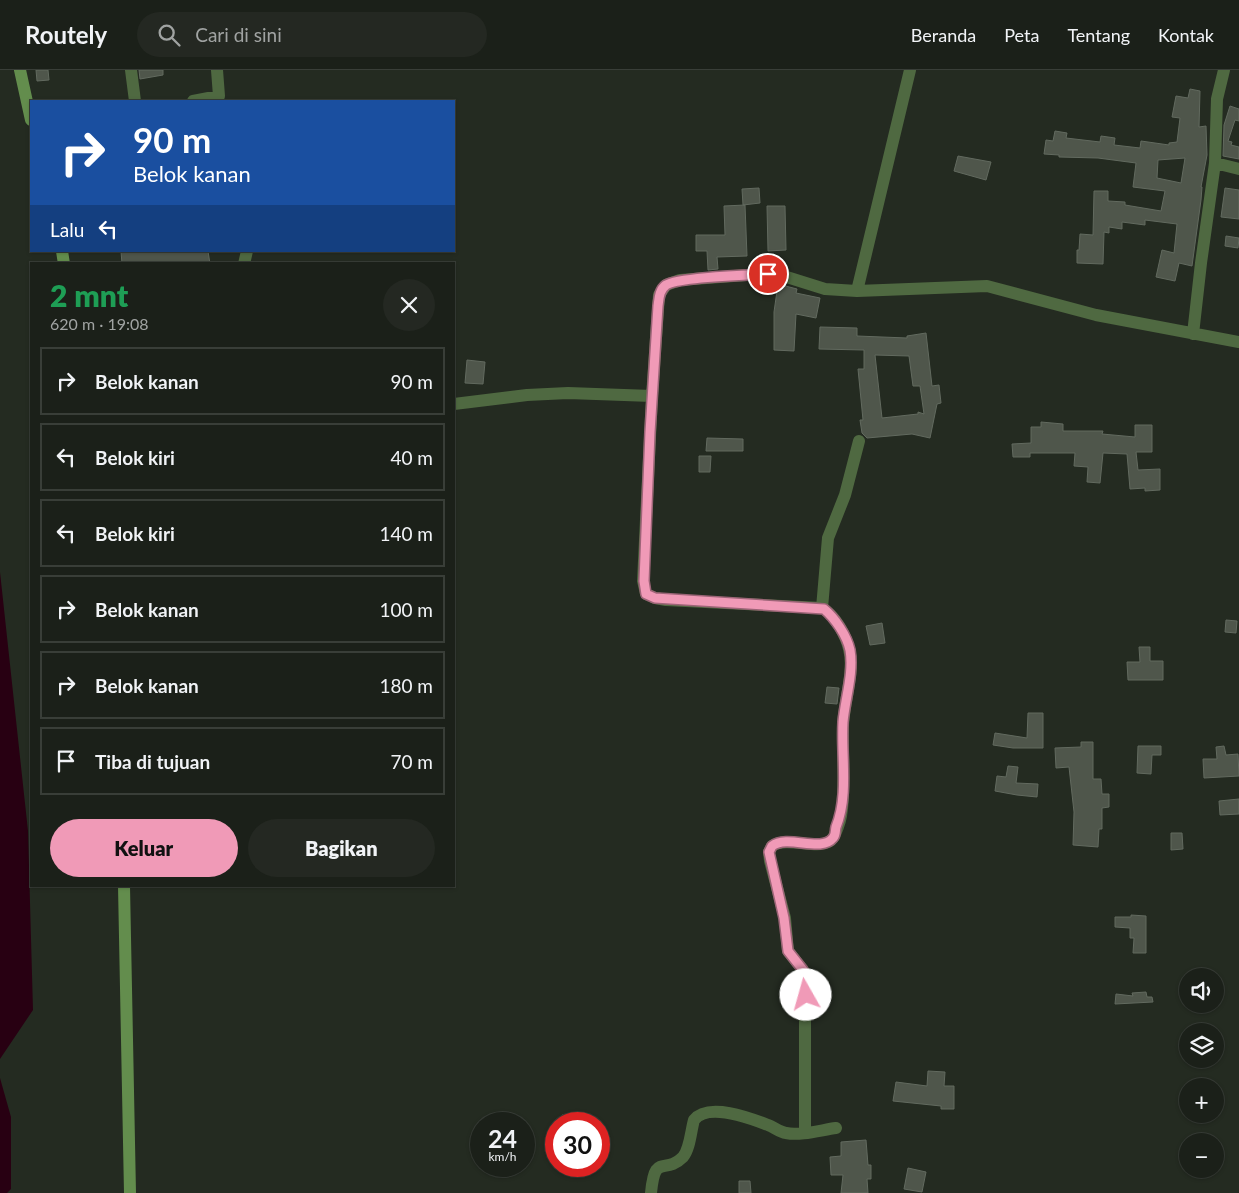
<!DOCTYPE html>
<html lang="id">
<meta charset="utf-8">
<style>
:root{--surface:#1b2019;--page:#242822;--text:#f1f3f6;--muted:#a0a3a2;--line:#393e38;--accent:#f09ab7}
body{margin:0;font-family:Lato,sans-serif;background:var(--page);color:var(--text);height:100vh;display:flex;flex-direction:column;font-size:19px;white-space:nowrap}
*{box-sizing:border-box;margin:0}
p{font-size:16px;color:var(--muted)}
.icon{flex:none;width:28px;height:28px;fill:none;stroke:currentColor;stroke-width:2;stroke-linecap:round;stroke-linejoin:round}
.map{position:relative;flex:1;overflow:hidden}
.panel{position:absolute;left:30px;top:192px;width:425px;height:625px;display:flex;flex-direction:column;background:var(--surface);border-radius:0px;box-shadow:0 1px 4px #0004,0 0 0 1px var(--line)}
.panel>*{flex:none}
.banner{position:absolute;left:30px;top:30px;width:425px;height:152px;border-radius:0px;box-shadow:0 1px 4px #0004,0 0 0 1px var(--line);background:#1a4fa0;color:#fff;overflow:hidden}
.buttons{position:absolute;left:1179px;top:898px;display:grid;gap:10px}
.buttons a{display:grid;place-items:center;width:45px;height:45px;border-radius:50%;background:var(--surface);box-shadow:0 1px 4px #0004,0 0 0 1px var(--line);font-size:25px}
.speed{position:absolute;left:470px;top:1042px;display:flex;gap:10px;font-size:25px;font-weight:700;text-align:center}
.speed>*{display:grid;place-content:center;width:65px;height:65px;border-radius:50%;background:var(--surface);box-shadow:0 1px 4px #0004,0 0 0 1px var(--line);line-height:1}
.speed small{font-size:12px;font-weight:400}
.speed .limit{border:8px solid #d22;background:#fff;color:#111}
.pin{position:absolute;display:grid;place-items:center;width:42px;height:42px;color:#fff;margin:-21px;border:2px solid #fff;border-radius:50%;box-shadow:0 1px 5px #0007}
.me{position:absolute;width:55px;margin:-28px;rotate:353deg;stroke-linejoin:round;filter:drop-shadow(0 0 4px #0008)}
.turn{display:flex;align-items:center;gap:18px;height:105px;padding:0 20px;font-size:22px}
.turn .icon{width:65px;height:65px;stroke-width:2.5}
.turn b{display:block;font-size:35px;line-height:42px}
.then{display:flex;align-items:center;height:48px;padding:0 20px;background:#0003;gap:10px;font-size:19px}
.round{display:grid;place-items:center;flex:none;width:52px;height:52px;border-radius:26px;background:var(--page)}
.overview{display:flex;align-items:center;justify-content:space-between;height:85px;padding:0 20px}
h1{font-size:30px;font-weight:800;line-height:38px;color:#1e9e55}
.primary-button{display:flex;gap:10px;margin-top:auto;padding:10px 20px}
.primary-button a{flex:1;height:58px;border-radius:30px;background:var(--accent);color:#111;font-size:20px;font-weight:800;line-height:58px;text-align:center}
.primary-button a+a{background:var(--page);color:var(--text)}
ul{padding:0;list-style:none}
li{display:flex;align-items:center;gap:15px;height:68px;margin:0 10px 8px;padding:0 10px;border:2px solid var(--line);border-radius:0px}
li div{flex:1}
li b{display:block;font-size:19px}
li em{font-style:normal}
header{display:flex;align-items:center;gap:30px;box-sizing:border-box;height:70px;padding:0 25px;background:var(--surface);border-bottom:1px solid var(--line)}
header strong{font-size:24px}
nav{display:flex;gap:28px;margin-inline-start:auto;font-size:18px}
.search{width:350px;height:45px;background:var(--page);display:flex;align-items:center;gap:12px;box-sizing:border-box;padding:0 18px;border-radius:28px;color:var(--muted);font-size:19px}
.map>svg:first-child{display:block}
</style>
<header>
<strong>Routely</strong>
<div class="search"><svg class="icon" aria-label="search" viewBox="0 0 24 24"><circle cx="10" cy="10" r="6"/><path d="M15 15l6 6"/></svg>Cari di sini</div>
<nav><a>Beranda</a><a>Peta</a><a>Tentang</a><a>Kontak</a></nav>
</header>
<div class="map">
<svg width="1239" height="1123" viewBox="0 0 1239 1123">
<rect width="100%" height="100%" fill="#242b21"/>
<path fill="#280012" d="M 0,502 L 28,761 L 33,940 L 0,989 Z
M 0,1008 L 11,1047 L 11,1119 L 7,1123 L 0,1123 Z"/>
<path fill="#4f564b" stroke="#626a5f" fill-rule="evenodd" d="M 36,0 L 48,0 L 49,10 L 37,11 Z
M 139,0 L 163,0 L 163,5 L 140,9 Z
M 1190,19 L 1200,21 L 1199,57 L 1206,56 L 1207,85 L 1201,117 L 1202,117 L 1201,130 L 1192,196 L 1179,193 L 1175,211 L 1156,207 L 1162,180 L 1174,183 L 1177,154 L 1145,150 L 1145,155 L 1122,152 L 1122,159 L 1109,157 L 1109,163 L 1104,162 L 1103,194 L 1077,193 L 1077,180 L 1079,180 L 1080,164 L 1093,165 L 1094,121 L 1108,121 L 1108,131 L 1125,132 L 1125,135 L 1161,141 L 1165,121 L 1133,117 L 1136,93 L 1098,88 L 1059,87 L 1059,85 L 1044,84 L 1046,70 L 1053,71 L 1055,61 L 1067,63 L 1066,68 L 1100,72 L 1101,66 L 1115,68 L 1114,75 L 1140,78 L 1141,71 L 1169,75 L 1169,73 L 1177,72 L 1180,48 L 1172,47 L 1176,26 L 1188,28 ZM 1185,88 L 1181,113 L 1157,108 L 1158,90 Z
M 1230,36 L 1239,39 L 1239,51 L 1235,50 L 1228,71 L 1232,72 L 1231,75 L 1239,77 L 1239,89 L 1223,86 L 1224,55 Z
M 958,86 L 991,92 L 986,110 L 954,101 Z
M 759,118 L 760,133 L 743,135 L 742,119 Z
M 1225,118 L 1239,120 L 1239,149 L 1221,147 Z
M 745,135 L 747,186 L 717,187 L 718,199 L 708,200 L 707,181 L 696,181 L 696,165 L 725,165 L 724,136 Z
M 767,136 L 785,136 L 786,180 L 768,181 Z
M 1226,166 L 1239,168 L 1238,178 L 1225,176 Z
M 121,181 L 208,181 L 210,194 L 186,194 L 185,192 L 122,194 Z
M 778,214 L 797,219 L 796,223 L 820,228 L 816,248 L 796,244 L 794,281 L 774,280 L 774,242 Z
M 820,257 L 857,258 L 857,266 L 907,268 L 907,266 L 926,263 L 932,316 L 939,315 L 941,333 L 937,334 L 930,368 L 912,364 L 867,368 L 862,363 L 860,350 L 863,350 L 858,299 L 864,299 L 864,280 L 819,279 ZM 875,285 L 909,286 L 913,316 L 920,316 L 924,344 L 918,342 L 918,344 L 882,348 Z
M 467,290 L 485,292 L 483,314 L 465,313 Z
M 1041,352 L 1063,354 L 1063,361 L 1103,361 L 1102,364 L 1135,367 L 1135,355 L 1152,355 L 1152,382 L 1136,382 L 1138,400 L 1160,399 L 1160,420 L 1145,421 L 1145,418 L 1130,419 L 1127,384 L 1103,383 L 1100,413 L 1087,412 L 1088,397 L 1074,396 L 1075,383 L 1030,383 L 1030,387 L 1013,387 L 1012,374 L 1031,373 L 1031,357 L 1041,357 Z
M 707,368 L 743,369 L 743,381 L 706,381 Z
M 699,386 L 711,386 L 710,402 L 699,402 Z
M 1226,550 L 1237,551 L 1236,563 L 1225,562 Z
M 882,553 L 885,573 L 870,575 L 866,556 Z
M 1139,577 L 1150,577 L 1150,591 L 1163,591 L 1163,610 L 1128,610 L 1127,592 L 1140,592 Z
M 827,617 L 839,618 L 837,634 L 825,633 Z
M 1028,643 L 1043,643 L 1043,678 L 1013,678 L 993,675 L 995,663 L 1027,668 Z
M 1081,672 L 1093,672 L 1093,709 L 1101,709 L 1102,724 L 1109,724 L 1109,737 L 1102,738 L 1102,759 L 1099,759 L 1098,777 L 1073,775 L 1074,742 L 1069,697 L 1056,698 L 1055,678 L 1081,677 Z
M 1138,676 L 1161,676 L 1161,685 L 1152,685 L 1151,704 L 1137,703 Z
M 1224,676 L 1226,685 L 1238,684 L 1239,706 L 1204,708 L 1203,689 L 1217,689 L 1216,677 Z
M 1008,696 L 1018,697 L 1016,713 L 1038,714 L 1037,727 L 1017,725 L 995,721 L 997,706 L 1006,707 Z
M 1239,729 L 1239,744 L 1220,745 L 1219,731 Z
M 1171,763 L 1182,763 L 1183,779 L 1171,780 Z
M 1131,845 L 1146,846 L 1146,883 L 1133,883 L 1134,868 L 1130,868 L 1130,858 L 1115,857 L 1115,847 L 1131,847 Z
M 1146,922 L 1147,927 L 1152,927 L 1153,932 L 1115,934 L 1116,924 L 1133,926 L 1132,923 Z
M 928,1001 L 945,1002 L 944,1016 L 954,1016 L 954,1039 L 941,1039 L 941,1036 L 893,1031 L 896,1012 L 927,1016 Z
M 562,1045 L 588,1047 L 588,1054 L 562,1054 Z
M 866,1070 L 868,1095 L 871,1095 L 871,1109 L 867,1109 L 868,1123 L 841,1123 L 843,1105 L 831,1105 L 830,1087 L 841,1086 L 841,1072 Z
M 908,1098 L 926,1102 L 922,1122 L 904,1119 Z
M 739,1111 L 750,1111 L 751,1123 L 739,1123 Z"/>
<g fill="none" stroke-linecap="round" stroke-linejoin="round">
<path stroke="#4f6941" stroke-width="12" d="M 131,0 L 135,31
M 193,31 L 219,26 L 217,0
M 1215,93 L 1239,99
M 244,194 L 247,181
M 857,221 L 910,0
M 1193,264 L 1201,193 L 1215,93 L 1217,29 L 1224,0
M 652,326 L 643,511 L 646,524 L 655,528 L 666,530 L 822,538 C 834,544 846,565 849,579 C 855,600 844,632 843,655 C 842,685 846,717 841,746 C 840,752 836,763 833,768 C 823,783 788,765 772,776 L 769,782 L 770,791 L 785,848 L 788,881 L 803,900 L 805,912 L 805,1062
M 454,334 L 527,325 L 568,323 L 652,326 L 659,225 L 666,215 L 680,210 L 774,203 L 825,219 L 857,221 L 987,216 L 1096,245 L 1239,272
M 822,538 L 828,468 L 845,425 L 859,371
M 651,1123 C 655,1081 664,1106 683,1087 C 690,1079 691,1060 694,1050 C 708,1032 750,1048 768,1055 C 774,1057 779,1062 786,1063 C 801,1066 821,1060 836,1058"/>
<path stroke="#638d4d" stroke-width="12" d="M 20,0 L 31,50
M 62,181 L 64,194
M 124,816 L 130,1123"/>
</g>
<g fill="none" stroke-linecap="round" stroke-linejoin="round">
<defs>
<path id="route" d="M 768,204 C 750,205 678,207 666,215 C 659,220 659,229 658,236 L 650,362 L 644,511 L 646,524 L 655,528 L 824,539 C 835,548 847,566 850,580 C 854,603 845,629 843,652 C 841,686 849,725 836,757 C 835,761 836,765 833,768 C 821,783 788,764 772,776 L 769,782 L 784,848 L 788,881 L 803,900 L 806,925"/>
</defs>
<use href="#route" stroke="#9c6477" stroke-width="12"/>
<use href="#route" stroke="#f09ab7" stroke-width="9"/>
</g>
</svg>
<div class="buttons">
<a><svg class="icon" aria-label="sound" viewBox="0 0 24 24"><path d="M4 9h4l5-4v14l-5-4H4zM17 9q2 3 0 6"/></svg></a>
<a><svg class="icon" aria-label="layers" viewBox="0 0 24 24"><path d="M12 4l9 5-9 5-9-5zM3 14l9 5 9-5"/></svg></a>
<a>+</a>
<a>−</a>
</div>
<div class="speed"><div>24<small>km/h</small></div><div class="limit">30</div></div>
<div class="pin" style="left:768px;top:204px;background:#d93025"><svg class="icon" aria-label="arrive" viewBox="0 0 24 24"><path d="M6 21V4h12l-3 4 3 4H6"/></svg></div>
<svg class="me" style="left:806px;top:925px" viewBox="-20 -20 40 40"><circle r="19" fill="#fff"/><path d="M0-13L10 11 0 6-10 11z" fill="#f09ab7"/></svg>
<div class="banner">
<div class="turn"><svg class="icon" aria-label="right" viewBox="0 0 24 24"><path d="M7 20v-9h11M14 6l5 5-5 5"/></svg><div><b>90 m</b>Belok kanan</div></div>
<div class="then">Lalu<svg class="icon" aria-label="left" viewBox="0 0 24 24"><path d="M17 20v-9H6M10 6l-5 5 5 5"/></svg></div>
</div>
<section class="panel">
<div class="overview"><div><h1>2 mnt</h1><p>620 m · 19:08</p></div><a class="round"><svg class="icon" aria-label="close" viewBox="0 0 24 24"><path d="M6 6l12 12M18 6L6 18"/></svg></a></div>
<ul>
<li><svg class="icon" aria-label="right" viewBox="0 0 24 24"><path d="M7 20v-9h11M14 6l5 5-5 5"/></svg><div><b>Belok kanan</b></div><em>90 m</em></li>
<li><svg class="icon" aria-label="left" viewBox="0 0 24 24"><path d="M17 20v-9H6M10 6l-5 5 5 5"/></svg><div><b>Belok kiri</b></div><em>40 m</em></li>
<li><svg class="icon" aria-label="left" viewBox="0 0 24 24"><path d="M17 20v-9H6M10 6l-5 5 5 5"/></svg><div><b>Belok kiri</b></div><em>140 m</em></li>
<li><svg class="icon" aria-label="right" viewBox="0 0 24 24"><path d="M7 20v-9h11M14 6l5 5-5 5"/></svg><div><b>Belok kanan</b></div><em>100 m</em></li>
<li><svg class="icon" aria-label="right" viewBox="0 0 24 24"><path d="M7 20v-9h11M14 6l5 5-5 5"/></svg><div><b>Belok kanan</b></div><em>180 m</em></li>
<li><svg class="icon" aria-label="arrive" viewBox="0 0 24 24"><path d="M6 21V4h12l-3 4 3 4H6"/></svg><div><b>Tiba di tujuan</b></div><em>70 m</em></li>
</ul>
<div class="primary-button"><a>Keluar</a><a>Bagikan</a></div>
</section>
</div>
